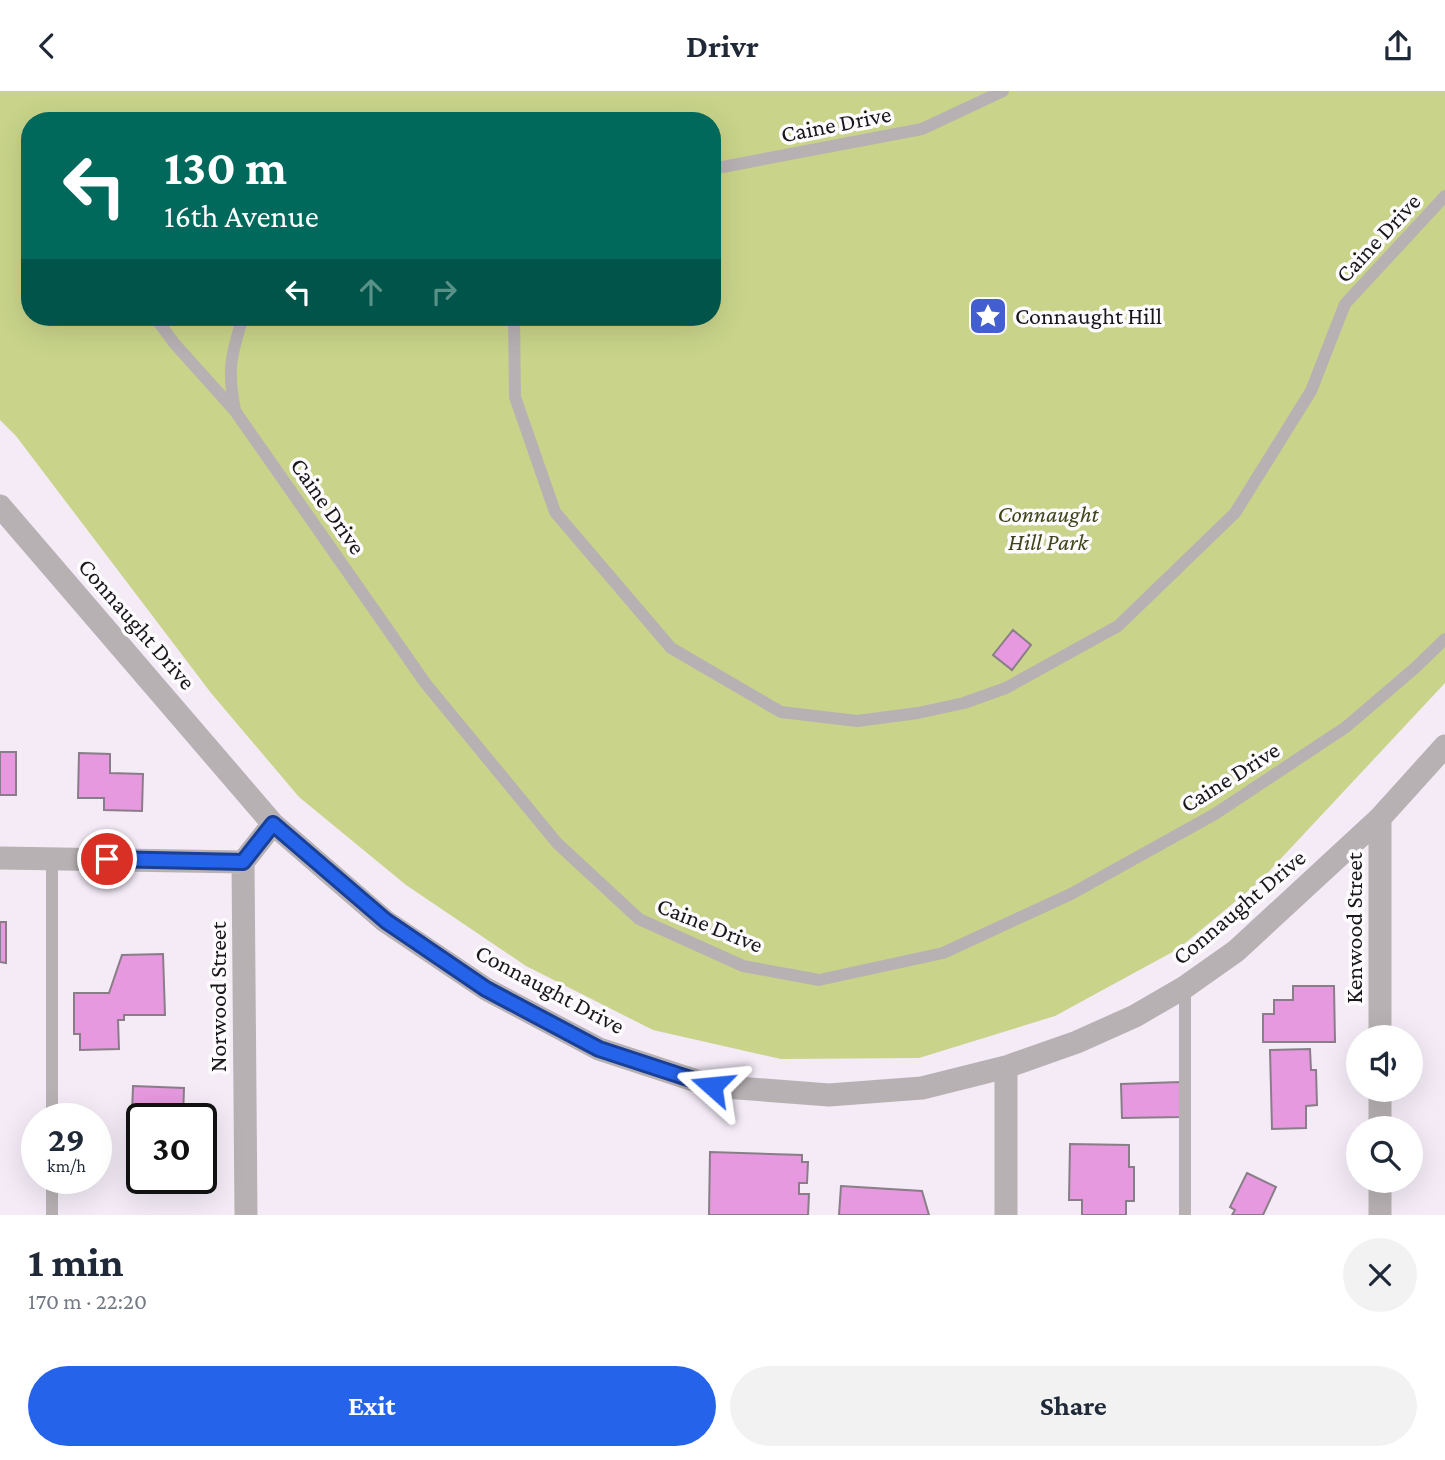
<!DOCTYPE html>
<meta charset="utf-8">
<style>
:root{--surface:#fff;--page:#f2f2f3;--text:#1f2937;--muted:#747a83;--accent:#2563eb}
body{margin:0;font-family:"Crimson Pro",serif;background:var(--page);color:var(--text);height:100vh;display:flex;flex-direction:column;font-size:26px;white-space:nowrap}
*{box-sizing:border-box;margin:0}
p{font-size:23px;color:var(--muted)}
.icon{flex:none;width:38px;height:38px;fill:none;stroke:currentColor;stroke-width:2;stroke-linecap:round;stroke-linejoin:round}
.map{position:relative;height:1124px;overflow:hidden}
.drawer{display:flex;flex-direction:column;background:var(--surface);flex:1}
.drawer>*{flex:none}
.top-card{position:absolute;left:21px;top:21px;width:700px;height:214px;border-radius:28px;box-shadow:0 7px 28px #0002;background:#00695c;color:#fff;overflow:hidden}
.fabs{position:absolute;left:1346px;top:934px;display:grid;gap:14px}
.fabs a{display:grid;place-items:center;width:77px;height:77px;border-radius:50%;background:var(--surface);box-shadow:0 7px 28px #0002;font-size:35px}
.speed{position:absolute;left:21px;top:1012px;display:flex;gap:14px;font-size:35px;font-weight:700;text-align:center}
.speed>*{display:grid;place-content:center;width:91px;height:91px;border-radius:50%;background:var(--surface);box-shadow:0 7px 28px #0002;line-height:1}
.speed small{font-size:18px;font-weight:400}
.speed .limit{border:4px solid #111;border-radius:10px;background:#fff;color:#111}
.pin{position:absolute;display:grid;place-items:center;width:60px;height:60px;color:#fff;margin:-30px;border:4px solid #fff;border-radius:50%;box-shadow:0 2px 7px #0007}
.me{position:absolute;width:77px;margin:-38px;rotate:288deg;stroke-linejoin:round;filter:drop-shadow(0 0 5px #0008)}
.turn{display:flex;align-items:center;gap:24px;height:147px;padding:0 28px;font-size:32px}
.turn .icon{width:91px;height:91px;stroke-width:2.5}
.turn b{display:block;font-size:49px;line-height:60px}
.lanes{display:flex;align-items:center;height:66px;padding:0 28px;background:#0003;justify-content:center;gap:35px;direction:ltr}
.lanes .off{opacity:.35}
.round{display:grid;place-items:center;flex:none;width:74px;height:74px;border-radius:37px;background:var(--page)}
.headline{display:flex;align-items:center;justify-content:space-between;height:119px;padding:0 28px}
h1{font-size:42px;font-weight:700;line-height:52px}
.button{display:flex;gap:14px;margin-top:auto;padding:14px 28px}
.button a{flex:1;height:80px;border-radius:42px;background:var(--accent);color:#fff;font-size:28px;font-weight:700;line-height:80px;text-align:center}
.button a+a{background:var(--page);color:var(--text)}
header{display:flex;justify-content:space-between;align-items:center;height:91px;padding:0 28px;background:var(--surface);font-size:32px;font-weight:700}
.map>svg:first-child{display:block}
</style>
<header><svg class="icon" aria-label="back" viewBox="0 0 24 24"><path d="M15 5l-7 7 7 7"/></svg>Drivr<svg class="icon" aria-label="share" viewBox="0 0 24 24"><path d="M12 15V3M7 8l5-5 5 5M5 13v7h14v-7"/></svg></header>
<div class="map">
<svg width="1445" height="1124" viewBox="0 0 1445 1124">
<rect width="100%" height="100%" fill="#f4ebf7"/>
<path fill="#c9d48a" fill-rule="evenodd" d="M 0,0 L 1445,0 L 1445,592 L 1260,790 L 1178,858 L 1055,925 L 919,967 L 781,968 L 653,939 L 526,875 L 406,794 L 299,706 L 211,602 L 16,345 L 0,329 ZM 30,30 L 712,30 L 712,226 L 30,226 Z"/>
<path fill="#e699df" stroke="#897e88" stroke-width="2" d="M 1013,539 L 1031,554 L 1012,579 L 993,564 Z
M 0,661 L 16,661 L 16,704 L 0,704 Z
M 79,662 L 110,663 L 110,682 L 143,683 L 142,720 L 104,719 L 104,707 L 78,707 Z
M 0,831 L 6,831 L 6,872 L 0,871 Z
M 163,863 L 165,924 L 124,924 L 124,929 L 118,929 L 119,958 L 80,959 L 80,943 L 74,943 L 74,902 L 109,902 L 122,864 Z
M 1293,895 L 1334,895 L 1335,951 L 1263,951 L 1263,923 L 1274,923 L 1274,909 L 1293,909 Z
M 1310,958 L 1311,979 L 1316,979 L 1317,1014 L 1306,1015 L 1306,1037 L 1272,1038 L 1270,959 Z
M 1180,991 L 1181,1026 L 1122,1027 L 1121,993 Z
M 133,995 L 184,997 L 183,1027 L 142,1027 L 142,1049 L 131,1049 Z
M 1070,1053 L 1129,1054 L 1129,1076 L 1134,1076 L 1134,1110 L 1126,1110 L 1126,1124 L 1082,1124 L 1082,1109 L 1069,1109 Z
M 710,1061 L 802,1064 L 802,1071 L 808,1071 L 807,1092 L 799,1092 L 799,1103 L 809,1103 L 808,1124 L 709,1124 Z
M 1247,1082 L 1276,1096 L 1263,1124 L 1232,1124 L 1235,1119 L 1230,1116 Z
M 841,1095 L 922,1100 L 929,1124 L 839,1124 Z"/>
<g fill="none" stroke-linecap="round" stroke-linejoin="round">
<path stroke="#b8b1b3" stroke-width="12" d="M 712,78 L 922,38 L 1003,0
M 155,226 L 174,252 L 235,320 L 426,593 L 557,752 L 639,828 L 743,875 L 819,889 L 943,862 L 1071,803 L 1215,723 L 1346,636 L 1415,577 L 1445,548
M 514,226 L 515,306 L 555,421 L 671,557 L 781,621 L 857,630 L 918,622 L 964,612 L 1006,597 L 1118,535 L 1235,422 L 1311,300 L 1345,213 L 1445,105
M 235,319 C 227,279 231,264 243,226
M 52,767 L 52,1027
M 52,1087 L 52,1124
M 1185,1124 L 1185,896"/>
<path stroke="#b8b1b3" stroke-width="23" d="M 0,415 L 273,733 L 385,830 L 486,898 L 599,958 L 712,995 L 829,1004 L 922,997 L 1006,976 L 1077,951 L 1135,925 L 1185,896 L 1236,860 L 1380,727 L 1445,655
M 1380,727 L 1380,947
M 0,767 L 243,771
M 243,771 L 246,1124
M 243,771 L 273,733
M 1006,976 L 1006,1124
M 1380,999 L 1380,1038
M 1380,1090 L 1380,1124"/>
</g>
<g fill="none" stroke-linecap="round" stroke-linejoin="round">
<defs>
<path id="route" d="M 107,768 L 243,771 L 273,733 L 386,830 L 486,898 L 599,958 L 712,995"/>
</defs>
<use href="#route" stroke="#184099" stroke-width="18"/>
<use href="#route" stroke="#2563eb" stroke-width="12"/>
</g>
<defs>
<symbol id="sight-square" viewBox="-11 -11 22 22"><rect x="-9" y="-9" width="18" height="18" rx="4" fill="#435ed1" stroke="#fdfbfd"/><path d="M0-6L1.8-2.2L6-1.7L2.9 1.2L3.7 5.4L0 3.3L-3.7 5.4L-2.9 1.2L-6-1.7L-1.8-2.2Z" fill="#fff"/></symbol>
</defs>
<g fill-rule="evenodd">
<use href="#sight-square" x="966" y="203" width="44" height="44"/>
</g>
<g text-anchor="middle" stroke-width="7" stroke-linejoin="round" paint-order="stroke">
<g font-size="24" fill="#1a171c" stroke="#fdfbfd">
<text transform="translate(836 33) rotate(-11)" y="8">Caine Drive</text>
<text transform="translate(1378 147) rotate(-47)" y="8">Caine Drive</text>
<text transform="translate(328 415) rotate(55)" y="8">Caine Drive</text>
<text transform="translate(137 533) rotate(49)" y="8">Connaught Drive</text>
<text transform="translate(1230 686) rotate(-32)" y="8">Caine Drive</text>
<text transform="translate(1239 816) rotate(-40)" y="8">Connaught Drive</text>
<text transform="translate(710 834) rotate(22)" y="8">Caine Drive</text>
<text transform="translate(1354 837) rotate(-90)" y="8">Kenwood Street</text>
<text transform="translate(550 898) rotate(28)" y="8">Connaught Drive</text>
<text transform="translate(218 906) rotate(-90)" y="8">Norwood Street</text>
</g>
<g font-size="24" fill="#1a171c" stroke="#fdfbfd" text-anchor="start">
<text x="1015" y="233">Connaught Hill</text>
</g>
<g font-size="24" font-style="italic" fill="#3f441a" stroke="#fdfbfd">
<text x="1048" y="431">Connaught<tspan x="1048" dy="28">Hill Park</tspan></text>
</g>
</g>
</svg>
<div class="fabs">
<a><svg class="icon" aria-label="sound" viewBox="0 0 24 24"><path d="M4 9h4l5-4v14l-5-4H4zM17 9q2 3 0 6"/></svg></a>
<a><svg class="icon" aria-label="search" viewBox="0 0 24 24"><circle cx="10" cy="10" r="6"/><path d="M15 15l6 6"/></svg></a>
</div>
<div class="speed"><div>29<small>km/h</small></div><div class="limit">30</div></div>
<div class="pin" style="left:107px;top:768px;background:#d93025"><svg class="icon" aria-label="arrive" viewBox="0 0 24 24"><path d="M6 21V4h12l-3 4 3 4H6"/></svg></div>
<svg class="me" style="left:712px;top:995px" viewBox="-20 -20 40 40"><path d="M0-17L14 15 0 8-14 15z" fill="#2563eb" stroke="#fff" stroke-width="4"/></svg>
<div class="top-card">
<div class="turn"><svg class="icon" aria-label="left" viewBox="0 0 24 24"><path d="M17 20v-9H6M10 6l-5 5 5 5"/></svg><div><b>130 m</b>16th Avenue</div></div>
<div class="lanes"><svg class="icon" aria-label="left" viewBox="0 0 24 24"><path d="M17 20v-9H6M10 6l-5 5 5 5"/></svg><svg class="icon off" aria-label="ahead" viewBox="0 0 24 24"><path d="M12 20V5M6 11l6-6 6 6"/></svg><svg class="icon off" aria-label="right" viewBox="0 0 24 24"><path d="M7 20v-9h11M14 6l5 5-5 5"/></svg></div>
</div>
</div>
<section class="drawer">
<div class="headline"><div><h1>1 min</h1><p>170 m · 22:20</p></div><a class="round"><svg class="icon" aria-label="close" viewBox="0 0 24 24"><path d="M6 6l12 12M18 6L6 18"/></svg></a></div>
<div class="button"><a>Exit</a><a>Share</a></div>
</section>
